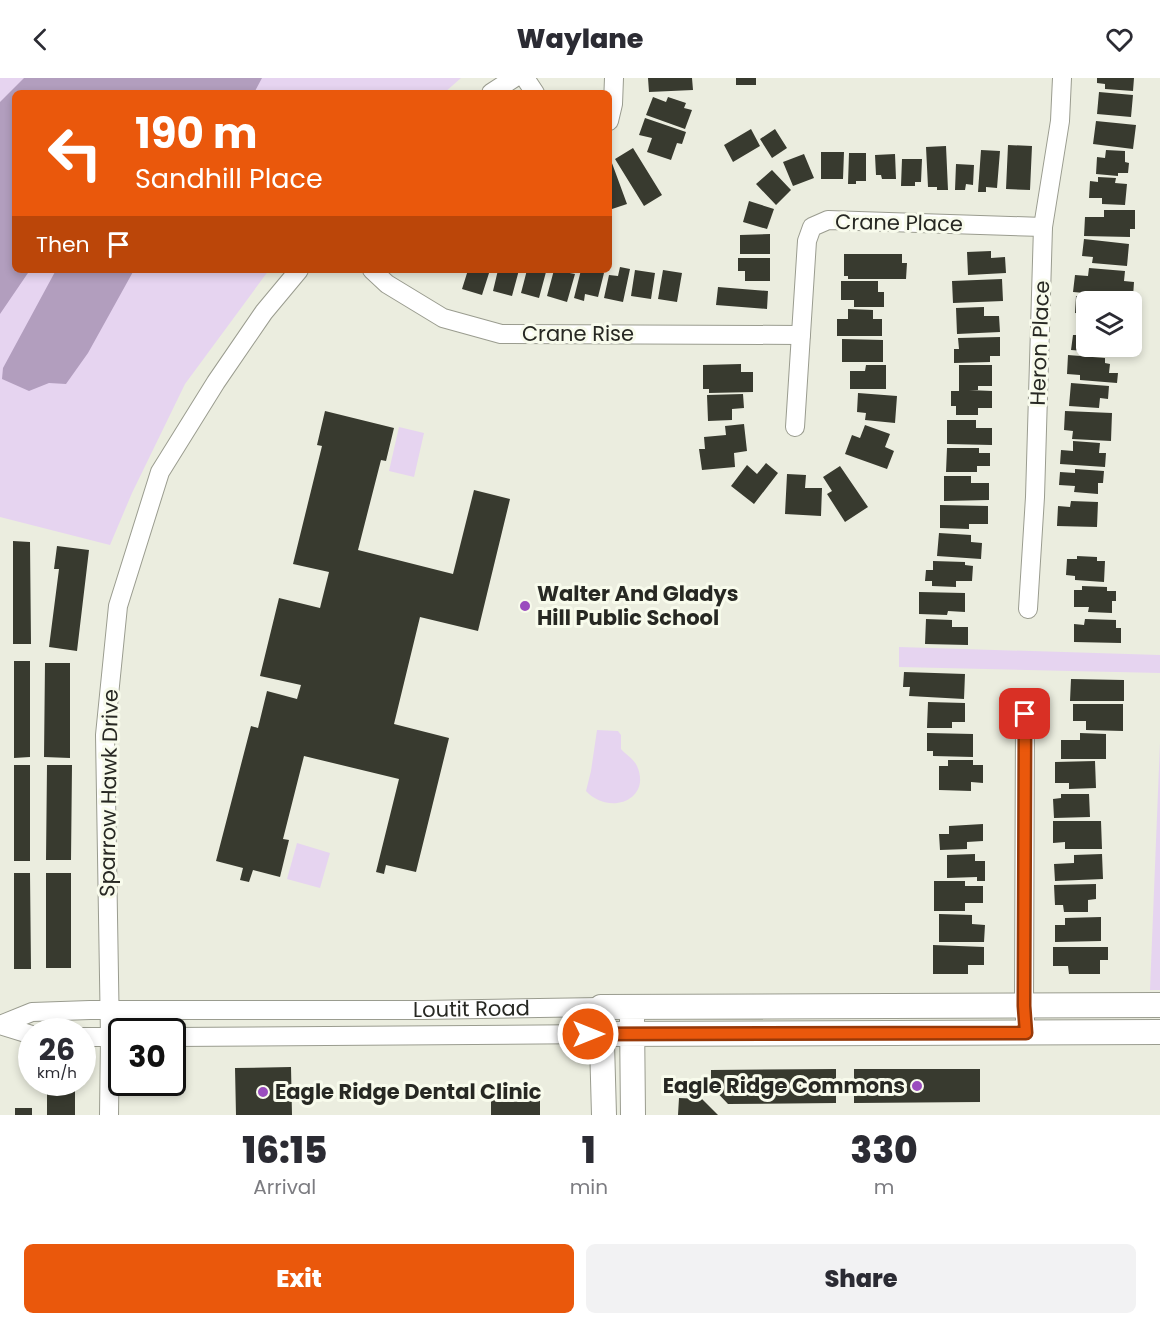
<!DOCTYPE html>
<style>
:root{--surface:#fff;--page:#f2f2f3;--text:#2b2b33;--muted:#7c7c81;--accent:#ea580c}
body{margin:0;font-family:Poppins,sans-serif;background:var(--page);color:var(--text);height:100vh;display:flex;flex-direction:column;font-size:22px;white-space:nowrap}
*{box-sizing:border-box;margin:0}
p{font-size:20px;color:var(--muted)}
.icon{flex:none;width:33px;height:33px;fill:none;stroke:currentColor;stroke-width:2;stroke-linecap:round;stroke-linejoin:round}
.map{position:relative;height:1037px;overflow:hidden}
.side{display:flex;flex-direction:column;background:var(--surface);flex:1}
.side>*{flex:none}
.top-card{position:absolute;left:12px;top:12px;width:600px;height:183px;border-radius:9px;box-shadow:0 3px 9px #0003;background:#ea580c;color:#fff;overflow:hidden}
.buttons{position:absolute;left:1076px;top:213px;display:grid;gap:12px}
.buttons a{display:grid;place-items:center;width:66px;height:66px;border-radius:9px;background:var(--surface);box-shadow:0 3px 9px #0003;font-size:30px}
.speed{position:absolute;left:18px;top:940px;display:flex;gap:12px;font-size:30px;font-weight:700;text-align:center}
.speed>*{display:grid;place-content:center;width:78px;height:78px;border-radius:50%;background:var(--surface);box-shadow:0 3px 9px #0003;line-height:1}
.speed small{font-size:15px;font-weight:400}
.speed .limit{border:3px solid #111;border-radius:9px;background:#fff;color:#111}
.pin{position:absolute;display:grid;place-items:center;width:51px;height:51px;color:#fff;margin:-26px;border-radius:12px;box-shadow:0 3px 9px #0006}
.me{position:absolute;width:66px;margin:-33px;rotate:90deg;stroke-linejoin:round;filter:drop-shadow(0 0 4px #0008)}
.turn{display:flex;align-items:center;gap:21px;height:126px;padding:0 24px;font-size:27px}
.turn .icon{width:78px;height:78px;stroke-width:2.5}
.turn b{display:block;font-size:42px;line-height:51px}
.then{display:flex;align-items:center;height:57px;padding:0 24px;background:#0003;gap:12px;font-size:22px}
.eta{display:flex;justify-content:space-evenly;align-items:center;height:102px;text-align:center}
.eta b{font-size:36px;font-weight:800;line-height:42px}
.action{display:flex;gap:12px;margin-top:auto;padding:12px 24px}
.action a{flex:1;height:69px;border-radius:9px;background:var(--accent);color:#fff;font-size:24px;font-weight:800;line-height:69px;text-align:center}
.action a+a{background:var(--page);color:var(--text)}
header{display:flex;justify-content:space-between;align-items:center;height:78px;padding:0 24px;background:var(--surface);font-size:27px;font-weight:800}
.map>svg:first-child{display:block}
</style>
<header><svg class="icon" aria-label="back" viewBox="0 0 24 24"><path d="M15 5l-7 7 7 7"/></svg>Waylane<svg class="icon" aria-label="heart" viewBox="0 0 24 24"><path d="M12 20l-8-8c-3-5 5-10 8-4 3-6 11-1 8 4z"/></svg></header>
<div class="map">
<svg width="1160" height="1037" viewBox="0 0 1160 1037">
<rect width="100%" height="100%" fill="#ebeddf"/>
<path fill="#e6d4f0" d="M 0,0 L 461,0 L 444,15 L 15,15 L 15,192 L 269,192 L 185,306 L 132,415 L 110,467 L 0,439 Z
M 399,349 L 424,355 L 414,399 L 389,393 Z
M 899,569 L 1160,577 L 1160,595 L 899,589 Z
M 597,652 L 618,653 L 621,657 L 621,671 C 626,677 634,681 637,688 C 652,722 609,738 586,713 L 591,693 Z
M 1160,664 L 1160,912 L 1150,912 Z
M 297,765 L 330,775 L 320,810 L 287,801 Z"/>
<path fill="#b29ebe" d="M 24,0 L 262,0 L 254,15 L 15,15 L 15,192 L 30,192 L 0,236 L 0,24 Z
M 56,192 L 134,192 L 88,275 L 66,306 L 49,305 L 29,313 L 2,301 L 3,290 Z"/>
<path fill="#383a2f" d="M 648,0 L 692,0 L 693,12 L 649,14 Z
M 736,0 L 756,0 L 756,7 L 736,7 Z
M 1097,0 L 1134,0 L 1133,13 L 1105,11 L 1105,6 L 1097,5 Z
M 1099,14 L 1133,17 L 1131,39 L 1097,36 Z
M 653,19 L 666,24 L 668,19 L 686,25 L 684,30 L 692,32 L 685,51 L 646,37 Z
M 645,40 L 686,54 L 682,66 L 677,65 L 671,82 L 647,74 L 652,60 L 639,57 Z
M 1096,43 L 1136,47 L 1133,71 L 1093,66 Z
M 751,51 L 760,68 L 733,84 L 724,67 Z
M 775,51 L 787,70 L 772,80 L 760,61 Z
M 1008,67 L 1032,68 L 1030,112 L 1006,111 Z
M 946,68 L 948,112 L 937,112 L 937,109 L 928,109 L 926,69 Z
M 633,70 L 662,117 L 644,128 L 615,81 Z
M 981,72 L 1000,73 L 997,110 L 986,109 L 986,114 L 978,114 Z
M 1106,72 L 1125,73 L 1125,84 L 1129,85 L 1128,95 L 1118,95 L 1118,98 L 1096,96 L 1097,79 L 1105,80 Z
M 821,74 L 844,74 L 843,101 L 821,101 Z
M 849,75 L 866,75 L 866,103 L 856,103 L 856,106 L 848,106 Z
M 804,76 L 814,100 L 793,108 L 783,84 Z
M 895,76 L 896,101 L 882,101 L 881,97 L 876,97 L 875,77 Z
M 609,77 L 627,126 L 609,132 Z
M 902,81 L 922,81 L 921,104 L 915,104 L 915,108 L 901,108 Z
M 956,86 L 974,87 L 973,107 L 966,106 L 965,112 L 955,112 Z
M 772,92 L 791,112 L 776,127 L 756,106 Z
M 1098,99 L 1116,100 L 1115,105 L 1127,106 L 1125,127 L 1102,126 L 1102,120 L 1089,120 L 1090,103 L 1098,104 Z
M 749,123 L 774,131 L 767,151 L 743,144 Z
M 1104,132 L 1135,132 L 1135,151 L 1130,151 L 1130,159 L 1084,158 L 1085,139 L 1104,139 Z
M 770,156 L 770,176 L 740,176 L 740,157 Z
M 1084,161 L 1129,166 L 1127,188 L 1092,185 L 1093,179 L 1082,178 Z
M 991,173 L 991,180 L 1005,179 L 1006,195 L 968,197 L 967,174 Z
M 844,176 L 902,176 L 902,185 L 907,185 L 906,201 L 848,201 L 848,198 L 844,198 Z
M 738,180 L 770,180 L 770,203 L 745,203 L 745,193 L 738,193 Z
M 620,189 L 630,191 L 623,224 L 604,220 L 609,197 L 618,198 Z
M 1089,190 L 1125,193 L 1124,203 L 1134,204 L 1133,219 L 1073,214 L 1075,197 L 1088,198 Z
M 468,192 L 490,192 L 482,217 L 462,211 Z
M 498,192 L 519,192 L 512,218 L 493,213 Z
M 527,192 L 546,194 L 539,220 L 521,215 Z
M 554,192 L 575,196 L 567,224 L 547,218 Z
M 581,192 L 604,195 L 598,219 L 585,216 L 584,223 L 574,220 Z
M 635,192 L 655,195 L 651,221 L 631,218 Z
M 663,192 L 682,195 L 677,224 L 658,221 Z
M 1002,201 L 1003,223 L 953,225 L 952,203 Z
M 841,203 L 878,203 L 878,214 L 884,214 L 884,229 L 854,229 L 854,222 L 841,222 Z
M 718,209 L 768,213 L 767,231 L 716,227 Z
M 1076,218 L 1120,222 L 1120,224 L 1086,224 L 1086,236 L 1075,235 Z
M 984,229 L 984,238 L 999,238 L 1000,254 L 957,256 L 956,230 Z
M 848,231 L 873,232 L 873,241 L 882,241 L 882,258 L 837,258 L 837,241 L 848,241 Z
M 1081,250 L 1086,250 L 1086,268 L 1110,268 L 1110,275 L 1071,272 L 1073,257 L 1081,257 Z
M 1000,259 L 1000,278 L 990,278 L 990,284 L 954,285 L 954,271 L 959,271 L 958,260 Z
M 842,261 L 883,262 L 883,284 L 842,284 Z
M 1068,277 L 1105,280 L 1105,285 L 1110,286 L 1109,295 L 1118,295 L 1117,305 L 1080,302 L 1080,297 L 1067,296 Z
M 741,286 L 741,294 L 753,294 L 753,314 L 709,315 L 709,311 L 703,311 L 703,287 Z
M 866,287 L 886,287 L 886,311 L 850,311 L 850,293 L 865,293 Z
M 959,287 L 992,287 L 992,308 L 978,308 L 978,312 L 969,312 L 992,313 L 992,330 L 978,330 L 978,337 L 956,337 L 956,328 L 951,328 L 951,313 L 959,313 Z
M 1071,305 L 1109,308 L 1108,321 L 1100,320 L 1099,330 L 1069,328 Z
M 858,315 L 897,318 L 895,345 L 865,342 L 866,335 L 857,334 Z
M 743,316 L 744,330 L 732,331 L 732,342 L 708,343 L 707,317 Z
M 325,333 L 394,350 L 386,383 L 381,382 L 358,472 L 453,496 L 474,412 L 510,421 L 478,553 L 420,539 L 394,646 L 449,660 L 416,794 L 386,787 L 384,796 L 376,794 L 399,701 L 304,678 L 283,761 L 289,762 L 280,799 L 253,792 L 249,804 L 240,802 L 243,790 L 216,783 L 251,648 L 258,650 L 267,613 L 297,621 L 301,607 L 260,598 L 279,520 L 320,530 L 329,494 L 293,486 L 322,368 L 317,367 Z
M 1065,333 L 1112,335 L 1111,363 L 1072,361 L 1073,353 L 1064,352 Z
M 947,342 L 976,342 L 976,350 L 992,350 L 992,367 L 947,366 Z
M 744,346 L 747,373 L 734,375 L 735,389 L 702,392 L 699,371 L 705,371 L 704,359 L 726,357 L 725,348 Z
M 865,347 L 890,356 L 885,369 L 894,373 L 887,391 L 845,376 L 852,357 L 860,360 Z
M 1073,363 L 1100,365 L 1099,375 L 1106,375 L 1105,389 L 1060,386 L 1061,372 L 1073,373 Z
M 947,370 L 979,370 L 979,375 L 990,375 L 990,388 L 977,388 L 977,394 L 946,394 Z
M 766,385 L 778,395 L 754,426 L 731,408 L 747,387 L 757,396 Z
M 840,388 L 868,429 L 845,444 L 827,416 L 832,413 L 823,399 Z
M 1075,391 L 1104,393 L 1103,405 L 1098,405 L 1098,416 L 1074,414 L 1075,408 L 1059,407 L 1060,394 L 1075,395 Z
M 787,396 L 806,397 L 805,410 L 822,410 L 821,438 L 785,436 Z
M 944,398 L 971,398 L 971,405 L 989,405 L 989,422 L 944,423 Z
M 1071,423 L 1098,424 L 1097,449 L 1057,448 L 1058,428 L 1070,429 Z
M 940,427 L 988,428 L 988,446 L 969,446 L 969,451 L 940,450 Z
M 939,455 L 971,457 L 971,464 L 982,465 L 981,481 L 937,478 Z
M 13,463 L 30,464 L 31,566 L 13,566 Z
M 57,468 L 89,472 L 77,573 L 49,569 L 59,491 L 54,491 Z
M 1077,478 L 1097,479 L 1097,483 L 1105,483 L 1104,504 L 1075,502 L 1075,498 L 1066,497 L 1067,481 L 1077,481 Z
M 933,483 L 965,484 L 965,487 L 973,488 L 972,503 L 956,503 L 956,509 L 932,508 L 932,503 L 925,503 L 926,492 L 933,492 Z
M 1082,508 L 1107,509 L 1107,513 L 1116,513 L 1116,523 L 1112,523 L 1112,535 L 1088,534 L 1089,529 L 1074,529 L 1074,512 L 1082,512 Z
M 919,514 L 965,515 L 965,534 L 948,533 L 947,537 L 919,536 Z
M 926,541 L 952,542 L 952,549 L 968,549 L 968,567 L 925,566 Z
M 1085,541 L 1116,542 L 1116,550 L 1121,550 L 1121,565 L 1074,564 L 1074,546 L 1084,547 Z
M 14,583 L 30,583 L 30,679 L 14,680 Z
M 45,585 L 70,585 L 70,680 L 44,679 Z
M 904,594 L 965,596 L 964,621 L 909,618 L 910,609 L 903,609 Z
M 1071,601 L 1124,602 L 1124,623 L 1070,623 Z
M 928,624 L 965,625 L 965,644 L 952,644 L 952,650 L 927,650 Z
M 1073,626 L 1123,626 L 1123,653 L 1086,652 L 1086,643 L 1073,643 Z
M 927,655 L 973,656 L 973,679 L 933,678 L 933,673 L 927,673 Z
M 1080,655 L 1106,656 L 1106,681 L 1061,681 L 1061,662 L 1080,662 Z
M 948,682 L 973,682 L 973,687 L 983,687 L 983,705 L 971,704 L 971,713 L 939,712 L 939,688 L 948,688 Z
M 1095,683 L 1096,710 L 1069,711 L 1069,705 L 1055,705 L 1055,684 Z
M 14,687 L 30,687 L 30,783 L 14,783 Z
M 47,687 L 72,687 L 71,782 L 46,782 Z
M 1061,716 L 1089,716 L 1090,739 L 1054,740 L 1053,721 L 1061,720 Z
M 1053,743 L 1101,743 L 1102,771 L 1065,771 L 1065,764 L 1053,765 Z
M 983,746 L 983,763 L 967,764 L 967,771 L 940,772 L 939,756 L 949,756 L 949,748 Z
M 975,776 L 975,783 L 985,783 L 985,803 L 977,803 L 977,799 L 947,800 L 947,777 Z
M 1102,776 L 1103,801 L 1055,803 L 1054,786 L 1074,785 L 1074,777 Z
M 14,795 L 30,795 L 31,891 L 14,891 Z
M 46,795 L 71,795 L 71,890 L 46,890 Z
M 934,803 L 965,803 L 965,808 L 983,808 L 983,825 L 965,825 L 965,833 L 934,833 Z
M 1096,806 L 1096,821 L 1088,822 L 1088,834 L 1064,834 L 1063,827 L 1055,827 L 1054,807 Z
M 939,836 L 972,837 L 972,846 L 985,847 L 984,864 L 939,864 Z
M 1101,839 L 1101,863 L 1055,864 L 1055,847 L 1065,847 L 1065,840 Z
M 933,867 L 984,869 L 984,887 L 968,887 L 968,896 L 933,896 Z
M 1053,869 L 1108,869 L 1108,882 L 1100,882 L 1100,896 L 1069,896 L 1068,888 L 1053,888 Z
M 291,989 L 292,1037 L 236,1037 L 235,990 Z
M 836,991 L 836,1025 L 728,1026 L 711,1008 L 711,992 Z
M 854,991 L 980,991 L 980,1024 L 854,1025 Z
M 47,1005 L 75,1005 L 75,1037 L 47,1037 Z
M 491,1007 L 540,1007 L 540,1037 L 491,1037 Z
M 679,1020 L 702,1021 L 718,1037 L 678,1037 Z
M 15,1030 L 32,1030 L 32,1037 L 15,1037 Z"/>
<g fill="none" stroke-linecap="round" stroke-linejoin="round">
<defs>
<g id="street">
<path d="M 525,0 L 535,15"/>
<path d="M 491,15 L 514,0"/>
<path d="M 609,43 L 613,26 L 614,0"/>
<path d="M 372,192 L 387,206 L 443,240 L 501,256 L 801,257"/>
<path d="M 795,349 L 807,163 L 812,149 L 828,142 L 1043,149"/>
<path d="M 1028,531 L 1035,419 L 1043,149 L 1060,43 L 1062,0"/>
<path d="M 1025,637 L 1024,928 L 1026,955"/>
<path id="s1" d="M 0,947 L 32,934 L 90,932 L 423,932 L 601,929"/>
<path d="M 0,947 L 32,957"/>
<path d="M 82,959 L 120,959"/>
<path d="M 172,959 L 601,956"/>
<path d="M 109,1037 L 110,959 L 105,657 L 118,528 L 160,394 L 216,304 L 264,234 L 299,192"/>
</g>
<path id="secondary" d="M 632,940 L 633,1037
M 601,956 L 1160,954
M 604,1037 L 601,929 L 1160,927"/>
</defs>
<use href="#street" stroke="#9a9c8f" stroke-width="20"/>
<use href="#secondary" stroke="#9a9c8f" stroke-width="26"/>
<use href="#street" stroke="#fff" stroke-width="18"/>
<use href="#secondary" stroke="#fff" stroke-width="24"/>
</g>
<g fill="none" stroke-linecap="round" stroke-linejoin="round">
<defs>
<path id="route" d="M 588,956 L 1026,955 L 1024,928 L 1025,636"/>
</defs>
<use href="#route" stroke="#983908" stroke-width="15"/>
<use href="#route" stroke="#ea580c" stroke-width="10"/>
</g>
<g fill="#9a4dbe" stroke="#f8fbec" stroke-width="2">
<circle cx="525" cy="528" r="6"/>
<circle cx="917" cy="1008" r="6"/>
<circle cx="263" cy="1014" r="6"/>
</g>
<g text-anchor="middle" stroke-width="6" stroke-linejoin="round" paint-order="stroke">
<g font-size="21" fill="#272823" stroke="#f8fbec">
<text transform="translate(899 145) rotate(1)" y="7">Crane Place</text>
<text x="578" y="263">Crane Rise</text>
<text transform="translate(1040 265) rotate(-88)" y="7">Heron Place</text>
<text transform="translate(109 715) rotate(-89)" y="7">Sparrow Hawk Drive</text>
<text dy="7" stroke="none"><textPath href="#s1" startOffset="474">Loutit Road</textPath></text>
</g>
<g font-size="21" font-weight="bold" fill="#272823" stroke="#f8fbec" text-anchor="start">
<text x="537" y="523">Walter And Gladys<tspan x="537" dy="24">Hill Public School</tspan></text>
<text x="905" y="1015" text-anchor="end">Eagle Ridge Commons</text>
<text x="275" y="1021">Eagle Ridge Dental Clinic</text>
</g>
</g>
</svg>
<div class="buttons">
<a><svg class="icon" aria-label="layers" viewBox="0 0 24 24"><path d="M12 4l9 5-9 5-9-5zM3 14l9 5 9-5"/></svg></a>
</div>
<div class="speed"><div>26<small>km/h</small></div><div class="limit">30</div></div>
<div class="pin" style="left:1025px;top:636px;background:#d93025"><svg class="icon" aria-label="arrive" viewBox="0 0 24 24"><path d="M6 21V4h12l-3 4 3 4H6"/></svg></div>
<svg class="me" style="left:588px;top:956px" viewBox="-20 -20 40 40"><circle r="17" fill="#ea580c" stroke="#fff" stroke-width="3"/><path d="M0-11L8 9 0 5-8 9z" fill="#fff"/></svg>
<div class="top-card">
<div class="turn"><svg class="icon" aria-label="left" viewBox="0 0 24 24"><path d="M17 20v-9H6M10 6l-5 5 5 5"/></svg><div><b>190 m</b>Sandhill Place</div></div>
<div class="then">Then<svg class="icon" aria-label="arrive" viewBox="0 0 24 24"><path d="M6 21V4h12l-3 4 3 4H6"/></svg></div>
</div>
</div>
<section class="side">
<div class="eta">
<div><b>16:15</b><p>Arrival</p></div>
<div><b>1</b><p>min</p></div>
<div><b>330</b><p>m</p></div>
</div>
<div class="action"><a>Exit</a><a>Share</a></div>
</section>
